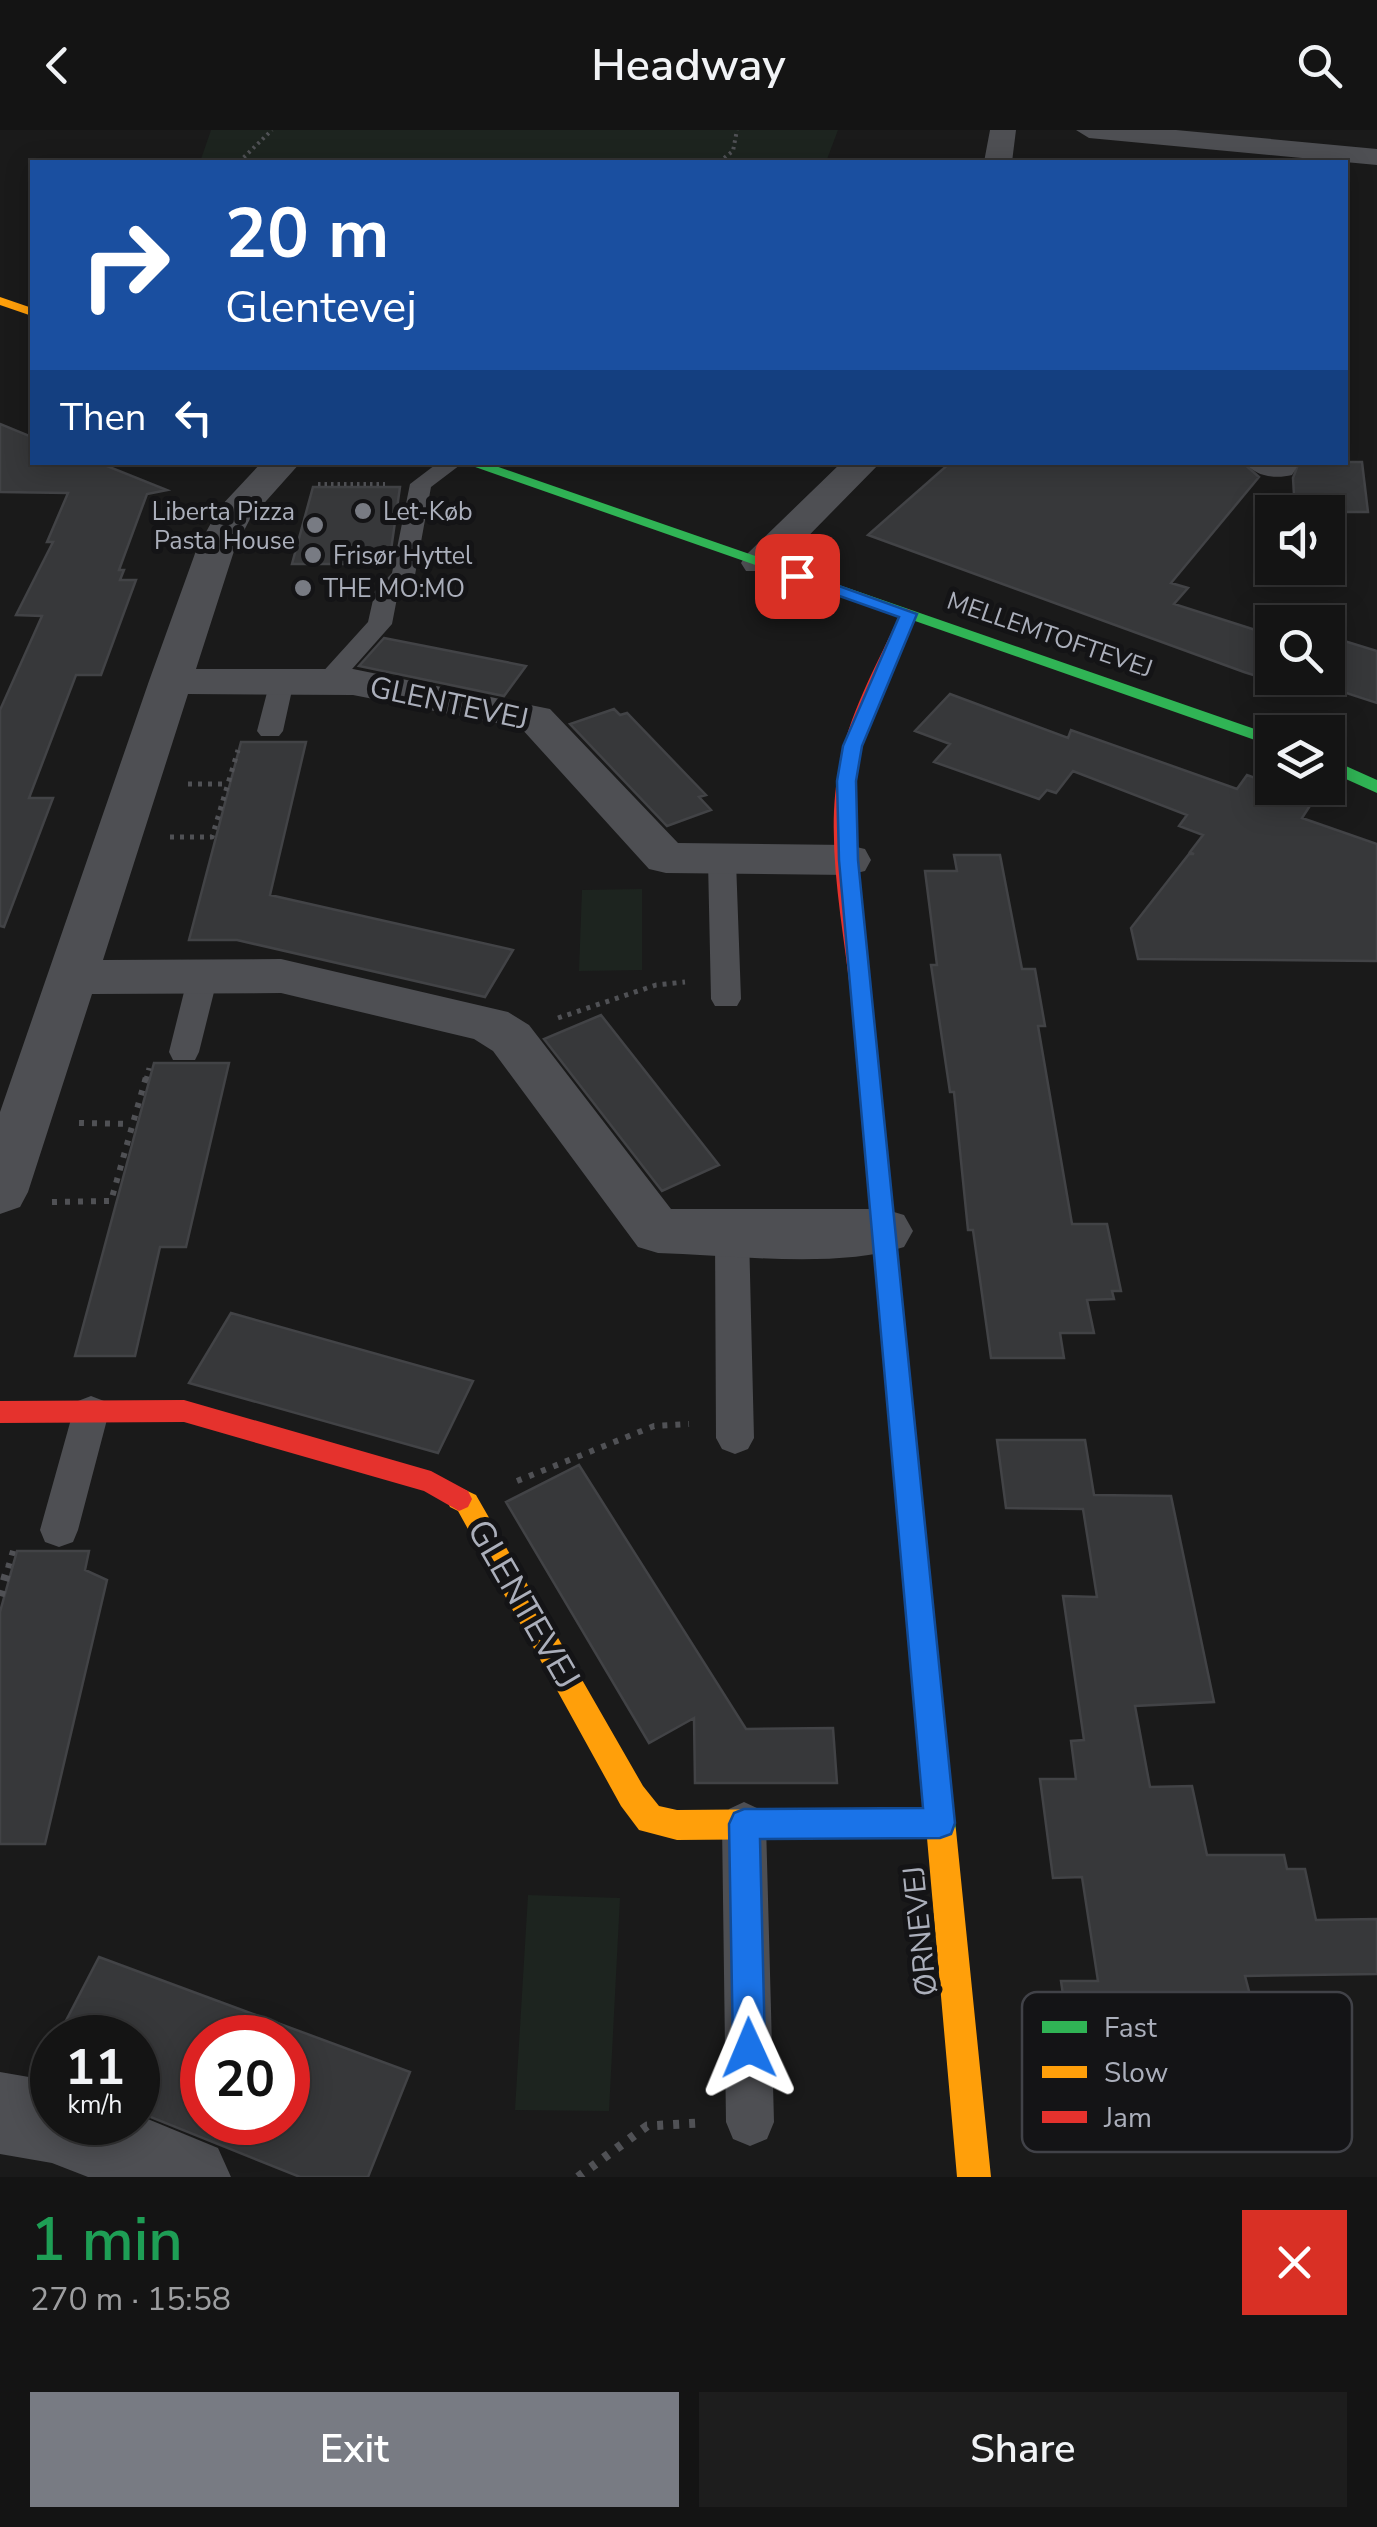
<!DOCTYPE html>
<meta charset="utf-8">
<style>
:root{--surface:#141414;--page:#1d1d1d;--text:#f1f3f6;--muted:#9d9ea0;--line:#333334;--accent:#787b83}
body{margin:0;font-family:"Nunito Sans",sans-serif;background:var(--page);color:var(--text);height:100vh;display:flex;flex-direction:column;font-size:38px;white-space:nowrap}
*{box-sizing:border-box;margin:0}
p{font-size:32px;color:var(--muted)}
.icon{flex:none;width:55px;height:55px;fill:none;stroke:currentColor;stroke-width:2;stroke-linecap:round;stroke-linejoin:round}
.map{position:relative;height:2047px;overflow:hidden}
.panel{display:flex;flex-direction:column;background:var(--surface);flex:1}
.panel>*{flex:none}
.guide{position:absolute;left:30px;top:30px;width:1318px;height:305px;border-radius:0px;box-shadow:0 5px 25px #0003,0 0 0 2px var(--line);background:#1a4fa0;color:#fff;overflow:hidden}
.controls{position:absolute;left:1255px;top:365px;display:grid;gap:20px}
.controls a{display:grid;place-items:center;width:90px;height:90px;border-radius:0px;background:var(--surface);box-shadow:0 5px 25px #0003,0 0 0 2px var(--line);font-size:50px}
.speed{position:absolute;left:30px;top:1885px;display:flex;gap:20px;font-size:50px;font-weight:700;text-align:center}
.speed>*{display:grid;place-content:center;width:130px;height:130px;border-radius:50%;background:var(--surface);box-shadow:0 5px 25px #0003,0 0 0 2px var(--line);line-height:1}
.speed small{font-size:25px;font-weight:400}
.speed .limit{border:15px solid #d22;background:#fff;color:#111}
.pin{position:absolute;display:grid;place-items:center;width:85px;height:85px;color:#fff;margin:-42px;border-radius:20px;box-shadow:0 5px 15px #0006}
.me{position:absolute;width:110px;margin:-55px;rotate:359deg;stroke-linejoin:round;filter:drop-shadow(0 0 8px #0008)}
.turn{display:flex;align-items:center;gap:35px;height:210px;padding:0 30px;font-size:45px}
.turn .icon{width:130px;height:130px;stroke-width:2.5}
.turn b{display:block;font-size:70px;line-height:85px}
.then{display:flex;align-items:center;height:95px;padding:0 30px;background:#0003;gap:20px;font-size:38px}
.round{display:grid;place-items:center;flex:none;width:105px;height:105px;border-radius:0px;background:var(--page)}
.head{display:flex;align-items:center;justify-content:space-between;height:170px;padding:0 30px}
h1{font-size:60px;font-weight:600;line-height:75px;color:#1e9e55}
.primary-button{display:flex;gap:20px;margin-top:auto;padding:20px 30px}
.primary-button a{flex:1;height:115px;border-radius:0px;background:var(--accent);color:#fff;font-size:40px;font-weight:600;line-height:115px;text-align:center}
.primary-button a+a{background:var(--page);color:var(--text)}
header{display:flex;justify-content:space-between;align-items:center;height:130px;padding:0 30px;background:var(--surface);font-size:45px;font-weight:600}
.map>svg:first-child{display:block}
</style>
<header><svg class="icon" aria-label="back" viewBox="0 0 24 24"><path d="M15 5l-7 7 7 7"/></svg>Headway<svg class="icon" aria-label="search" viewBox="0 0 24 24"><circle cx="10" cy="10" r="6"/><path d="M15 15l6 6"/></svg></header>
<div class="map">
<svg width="1377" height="2047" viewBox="0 0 1377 2047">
<rect width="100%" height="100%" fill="#1a1a1a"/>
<path fill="#1d241f" d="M 211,0 L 838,0 L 826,32 L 200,32 Z
M 642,759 L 642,840 L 579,841 L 582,760 Z
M 528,1765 L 620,1768 L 609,1981 L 515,1980 Z"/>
<path fill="#37383a" stroke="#424346" stroke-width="2.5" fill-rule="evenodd" d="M 0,294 L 32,307 L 32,332 L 97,332 L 167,360 L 147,364 L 119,440 L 124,440 L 120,450 L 136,450 L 101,545 L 76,545 L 29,668 L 53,668 L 4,797 L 0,796 L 0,580 L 42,486 L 16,485 L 53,412 L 47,412 L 68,363 L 0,362 Z
M 951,332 L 1242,332 L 1259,347 L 1171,453 L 1188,458 L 1174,474 L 1268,504 L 1272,499 L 1272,548 L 1328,548 L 1328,506 L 1377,521 L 1377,573 L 1319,554 L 1312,564 L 1244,542 L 868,405 Z
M 1299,332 L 1362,332 L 1368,382 L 1295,382 L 1293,348 Z
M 313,357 L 400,357 L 389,434 L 292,434 Z
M 384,508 L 440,519 L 526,536 L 504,566 L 359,536 Z
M 950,564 L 1068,608 L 1071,600 L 1237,659 L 1247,645 L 1272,654 L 1272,658 L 1309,666 L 1313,671 L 1302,688 L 1377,714 L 1377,831 L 1138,829 L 1131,798 L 1189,724 L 1194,724 L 1190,722 L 1203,705 L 1179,696 L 1187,685 L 1073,641 L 1056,663 L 1047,660 L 1039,669 L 934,632 L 950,614 L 915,601 Z
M 614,579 L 620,585 L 627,583 L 706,665 L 699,667 L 711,680 L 667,696 L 570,594 Z
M 241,612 L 306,612 L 270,765 L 513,820 L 485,867 L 237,810 L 189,810 Z
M 954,725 L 1000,725 L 1022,839 L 1035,839 L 1045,896 L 1038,896 L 1072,1094 L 1107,1094 L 1121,1161 L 1112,1161 L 1114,1169 L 1087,1170 L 1094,1203 L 1060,1203 L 1064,1228 L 991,1228 L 973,1100 L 968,1100 L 954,962 L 950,962 L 931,835 L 937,835 L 925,741 L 957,741 Z
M 601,885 L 719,1035 L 662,1061 L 544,909 Z
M 154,933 L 229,933 L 186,1117 L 160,1117 L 135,1226 L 75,1226 Z
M 231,1183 L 473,1251 L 438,1323 L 189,1253 Z
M 997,1310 L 1085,1310 L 1094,1365 L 1171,1366 L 1214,1572 L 1135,1576 L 1150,1657 L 1192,1656 L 1207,1725 L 1284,1725 L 1287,1739 L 1305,1739 L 1316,1790 L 1377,1789 L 1377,1844 L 1245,1846 L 1254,1880 L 1199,1882 L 1207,1923 L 1168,1925 L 1177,1974 L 1079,1975 L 1061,1851 L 1098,1851 L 1082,1747 L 1053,1748 L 1040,1649 L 1076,1649 L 1071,1611 L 1084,1610 L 1063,1466 L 1097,1467 L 1083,1379 L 1006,1378 Z
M 579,1335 L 746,1599 L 833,1598 L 837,1653 L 695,1653 L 694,1588 L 649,1613 L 506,1372 Z
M 17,1421 L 89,1421 L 85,1440 L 107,1450 L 45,1714 L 0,1714 L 0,1482 Z
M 99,1827 L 410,1942 L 368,2047 L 300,2047 L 138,1982 L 138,1908 L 57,1908 ZM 202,1908 L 288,1908 L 288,1992 L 202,1992 Z"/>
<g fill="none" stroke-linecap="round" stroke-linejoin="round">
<path stroke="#505155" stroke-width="4" stroke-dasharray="2.5 4" stroke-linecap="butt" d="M 239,32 L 272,0
M 719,32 L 733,21 L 737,0
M 318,354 L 385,354"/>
<path stroke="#505155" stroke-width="5" stroke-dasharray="4 6" stroke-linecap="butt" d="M 188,654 L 227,654
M 170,707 L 212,707 L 238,620
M 558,888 L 656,855 L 685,852
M 146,950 L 149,938"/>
<path stroke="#505155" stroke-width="6" stroke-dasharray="5 8" stroke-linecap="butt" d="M 79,993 L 131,994
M 52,1072 L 111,1071 L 146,947
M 517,1351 L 654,1296 L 689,1294
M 8,1438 L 15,1414"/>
<path stroke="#505155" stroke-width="9" stroke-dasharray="6 10" stroke-linecap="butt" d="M 0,1466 L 9,1435
M 578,2047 L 647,1996 L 699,1993"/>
<path fill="#4e4f53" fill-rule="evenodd" d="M 439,332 L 464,332 L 431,357 L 415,445 L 398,463 L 392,494 L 337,556 L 319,556 L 316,551 L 319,546 L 368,492 L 375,461 L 392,443 L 410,354 Z
M 282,544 L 294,551 L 283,601 L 279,606 L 261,606 L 257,601 L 270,551 Z
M 722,722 L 736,731 L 741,869 L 737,876 L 715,876 L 711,869 L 708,731 Z
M 203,836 L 218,846 L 199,922 L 195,930 L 173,930 L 169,922 L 188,846 Z
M 732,1091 L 744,1095 L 749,1104 L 754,1308 L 748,1319 L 735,1324 L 722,1319 L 716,1308 L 715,1104 L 720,1095 Z
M 91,1266 L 104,1271 L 109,1282 L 78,1400 L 73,1412 L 59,1417 L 45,1412 L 40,1400 L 73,1282 L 78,1271 Z
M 744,1672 L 759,1679 L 766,1694 L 774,1992 L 767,2009 L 750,2016 L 733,2009 L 726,1992 L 722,1694 L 729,1679 Z"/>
<path fill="#4e4f53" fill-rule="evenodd" d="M 990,0 L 1016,0 L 1012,32 L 984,32 Z
M 1076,0 L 1176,0 L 1377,19 L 1377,35 L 1089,8 Z
M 262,332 L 301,332 L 250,389 L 235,418 L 196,539 L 353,539 L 550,579 L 678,713 L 848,715 L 865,719 L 871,730 L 865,741 L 848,745 L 666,743 L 649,739 L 521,598 L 353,565 L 188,564 L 103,830 L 281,829 L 508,882 L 529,895 L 671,1079 L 884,1079 L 904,1085 L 913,1101 L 904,1117 C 835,1139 732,1125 658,1123 L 638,1117 L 493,921 L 474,909 L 281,863 L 92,864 L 28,1062 L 20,1077 L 0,1084 L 0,982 L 149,551 L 197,418 L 220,377 Z
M 842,332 L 881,332 L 774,441 L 746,441 L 741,433 L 746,425 Z
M 1245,332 L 1294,332 L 1297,337 L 1292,345 C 1276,349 1255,347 1245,332 Z
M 0,1942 L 52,1951 L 52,1992 L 138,1992 L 138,1985 L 218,2018 L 231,2047 L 88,2047 L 52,2033 L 0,2024 Z"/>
<path fill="#30b455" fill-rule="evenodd" d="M 461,332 L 484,332 L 1272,605 L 1272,616 Z
M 1328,628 L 1377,650 L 1377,663 L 1328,641 Z
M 861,861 L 871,868 L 956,1700 L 952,1711 L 941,1715 L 930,1711 L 926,1700 L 851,868 Z"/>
<path fill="#ff9f0a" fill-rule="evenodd" d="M 0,167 L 32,178 L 32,186 L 0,175 Z
M 459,1357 L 476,1365 L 643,1656 L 659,1676 L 677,1680 L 940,1678 L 951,1682 L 956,1700 L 991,2047 L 957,2047 L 927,1708 L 677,1710 L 639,1700 L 621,1676 L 458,1381 L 450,1377 L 446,1369 L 450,1361 Z"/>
<path fill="#e5322d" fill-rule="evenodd" d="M 908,479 L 916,484 C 896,531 870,578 859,628 C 842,705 863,791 871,868 L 861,875 L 851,868 C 843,791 823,705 841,628 C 852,577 879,531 900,484 Z
M 184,1270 L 431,1341 L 468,1361 L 472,1369 L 468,1377 L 459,1381 L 424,1361 L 184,1292 L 0,1293 L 0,1271 Z"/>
</g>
<path fill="#1a73e8" stroke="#114b97" stroke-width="2.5" d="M 797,441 L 917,484 L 862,616 L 856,651 L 858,730 L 955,1693 L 951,1704 L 940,1708 L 760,1709 L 765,1918 L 761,1929 L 749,1934 L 737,1929 L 733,1918 L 729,1694 L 734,1683 L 744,1679 L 923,1678 L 839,730 L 837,651 L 843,616 L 899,487 L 791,449 L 789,446 Z"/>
<g fill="#787b83" stroke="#141416" stroke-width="4">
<circle cx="363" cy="381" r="10"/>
<circle cx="315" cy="395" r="10"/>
<circle cx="313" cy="425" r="10"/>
<circle cx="303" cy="458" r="10"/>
</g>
<g text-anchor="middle" stroke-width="10" stroke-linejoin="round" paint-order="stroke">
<g font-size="25" fill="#abafbb" stroke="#141416" text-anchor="start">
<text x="295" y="390" text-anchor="end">Liberta Pizza<tspan x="295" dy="29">Pasta House</tspan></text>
<text x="383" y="390">Let-Køb</text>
<text x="333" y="434">Frisør Hyttel</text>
<text x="323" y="467">THE MO:MO</text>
</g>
<g font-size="25" fill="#abafbb" stroke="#141416">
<text transform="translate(1050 504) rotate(19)" y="9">MELLEMTOFTEVEJ</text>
</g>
<g font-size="30" fill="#abafbb" stroke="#141416">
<text transform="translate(449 573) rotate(12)" y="10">GLENTEVEJ</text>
<text transform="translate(920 1801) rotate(-96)" y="10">ØRNEVEJ</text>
</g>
<g font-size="35" fill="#abafbb" stroke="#141416">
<text transform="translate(524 1474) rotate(60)" y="12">GLENTEVEJ</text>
</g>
</g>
<rect x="1022" y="1862" width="330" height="160" rx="15" fill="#141416" stroke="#414248" stroke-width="2.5"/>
<rect x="1042" y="1891" width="45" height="12" fill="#30b455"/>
<rect x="1042" y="1936" width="45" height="12" fill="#ff9f0a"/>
<rect x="1042" y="1981" width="45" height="12" fill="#e5322d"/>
<g font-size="28" fill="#abafbb">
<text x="1104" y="1907">Fast</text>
<text x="1104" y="1952">Slow</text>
<text x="1104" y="1997">Jam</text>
</g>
</svg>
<div class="controls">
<a><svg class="icon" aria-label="sound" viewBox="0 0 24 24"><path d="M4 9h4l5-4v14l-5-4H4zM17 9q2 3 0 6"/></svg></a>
<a><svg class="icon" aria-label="search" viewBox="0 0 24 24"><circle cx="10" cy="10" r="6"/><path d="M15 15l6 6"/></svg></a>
<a><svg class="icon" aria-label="layers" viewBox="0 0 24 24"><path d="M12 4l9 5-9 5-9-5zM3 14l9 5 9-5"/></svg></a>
</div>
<div class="speed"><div>11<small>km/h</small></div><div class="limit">20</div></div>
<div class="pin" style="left:797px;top:446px;background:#d93025"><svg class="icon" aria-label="arrive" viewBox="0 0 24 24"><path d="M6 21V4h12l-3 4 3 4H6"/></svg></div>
<svg class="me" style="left:749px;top:1918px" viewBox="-20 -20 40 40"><path d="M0-17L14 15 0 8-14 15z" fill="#1a73e8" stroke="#fff" stroke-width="4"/></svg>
<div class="guide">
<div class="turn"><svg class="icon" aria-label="right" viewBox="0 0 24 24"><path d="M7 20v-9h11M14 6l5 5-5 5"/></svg><div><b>20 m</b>Glentevej</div></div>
<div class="then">Then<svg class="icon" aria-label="left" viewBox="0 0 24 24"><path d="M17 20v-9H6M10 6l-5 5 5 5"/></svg></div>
</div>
</div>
<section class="panel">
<div class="head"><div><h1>1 min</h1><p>270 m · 15:58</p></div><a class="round" style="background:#d93025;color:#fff"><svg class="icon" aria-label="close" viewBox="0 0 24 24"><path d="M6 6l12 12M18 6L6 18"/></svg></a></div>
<div class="primary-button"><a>Exit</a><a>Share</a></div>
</section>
